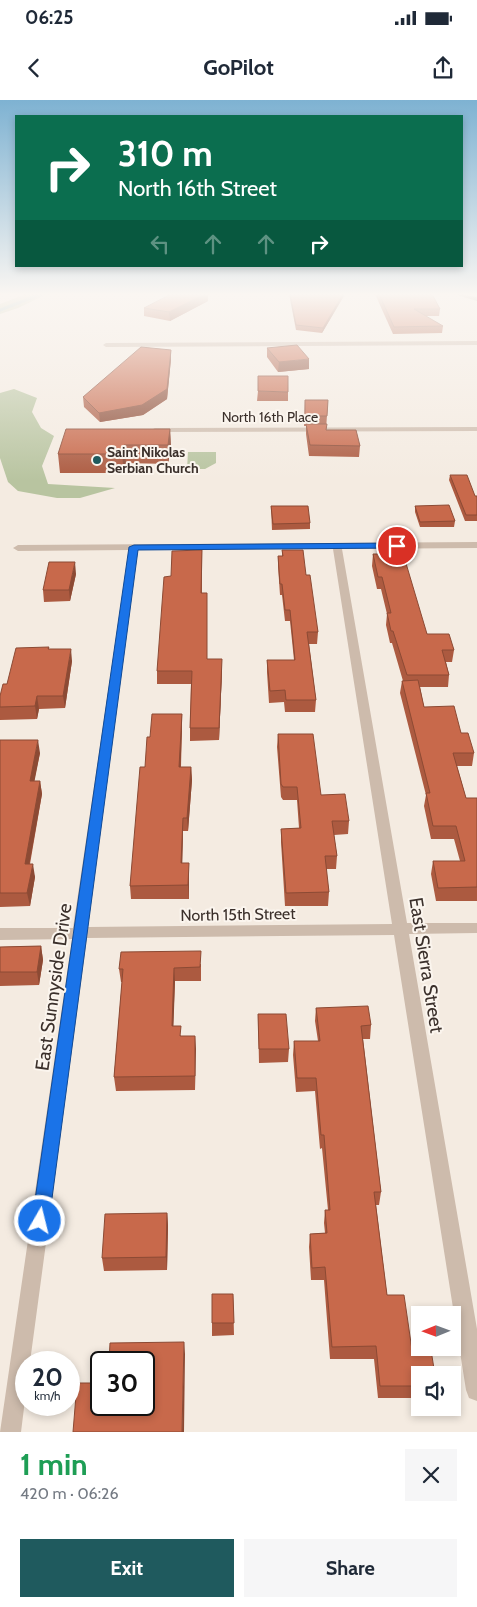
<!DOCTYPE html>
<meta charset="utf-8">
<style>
:root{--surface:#fff;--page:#f6f6f7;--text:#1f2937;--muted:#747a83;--accent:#1f5a5e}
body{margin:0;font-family:Cabin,sans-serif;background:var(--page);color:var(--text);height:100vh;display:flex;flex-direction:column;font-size:19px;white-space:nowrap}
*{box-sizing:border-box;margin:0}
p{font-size:16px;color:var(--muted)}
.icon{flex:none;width:28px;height:28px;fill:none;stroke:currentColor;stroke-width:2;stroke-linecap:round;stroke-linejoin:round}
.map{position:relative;height:1332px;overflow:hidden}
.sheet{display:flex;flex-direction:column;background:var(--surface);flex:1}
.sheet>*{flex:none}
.banner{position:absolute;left:15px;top:15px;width:448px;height:152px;border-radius:0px;box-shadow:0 2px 8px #0003;background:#0b6e4f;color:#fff;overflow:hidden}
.needle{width:32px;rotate:269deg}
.controls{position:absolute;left:411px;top:1206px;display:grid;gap:10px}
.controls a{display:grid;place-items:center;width:50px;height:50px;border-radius:0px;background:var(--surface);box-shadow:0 2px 8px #0003;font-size:25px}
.speed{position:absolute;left:15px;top:1251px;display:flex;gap:10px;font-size:25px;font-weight:700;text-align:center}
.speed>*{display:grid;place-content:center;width:65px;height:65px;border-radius:50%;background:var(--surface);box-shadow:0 2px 8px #0003;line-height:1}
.speed small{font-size:12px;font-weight:400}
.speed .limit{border:2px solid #111;border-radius:8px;background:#fff;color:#111}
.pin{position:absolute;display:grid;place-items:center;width:42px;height:42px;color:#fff;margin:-21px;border:2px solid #fff;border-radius:50%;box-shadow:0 1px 5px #0007}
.me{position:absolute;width:55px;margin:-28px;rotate:8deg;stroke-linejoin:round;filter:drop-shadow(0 0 4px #0008)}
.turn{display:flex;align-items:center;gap:18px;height:105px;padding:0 20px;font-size:22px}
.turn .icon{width:65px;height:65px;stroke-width:2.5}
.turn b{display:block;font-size:35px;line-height:42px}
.lanes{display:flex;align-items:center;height:48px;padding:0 20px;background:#0003;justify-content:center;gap:25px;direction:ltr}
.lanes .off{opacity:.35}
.round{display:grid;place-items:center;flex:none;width:52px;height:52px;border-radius:0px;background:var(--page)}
.summary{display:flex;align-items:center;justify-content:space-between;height:85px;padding:0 20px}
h1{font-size:30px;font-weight:800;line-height:38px;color:#1e9e55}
.action{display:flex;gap:10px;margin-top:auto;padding:10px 20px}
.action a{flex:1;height:58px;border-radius:0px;background:var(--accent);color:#fff;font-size:20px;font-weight:800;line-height:58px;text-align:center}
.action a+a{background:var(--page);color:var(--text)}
.status{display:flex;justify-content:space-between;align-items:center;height:35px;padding:0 25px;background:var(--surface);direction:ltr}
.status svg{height:14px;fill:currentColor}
header{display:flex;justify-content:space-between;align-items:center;height:65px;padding:0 20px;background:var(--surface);font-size:22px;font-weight:800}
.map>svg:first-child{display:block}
</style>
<div class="status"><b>06:25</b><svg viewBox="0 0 49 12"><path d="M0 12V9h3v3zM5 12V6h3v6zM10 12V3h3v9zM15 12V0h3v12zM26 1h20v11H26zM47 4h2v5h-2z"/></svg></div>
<header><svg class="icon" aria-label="back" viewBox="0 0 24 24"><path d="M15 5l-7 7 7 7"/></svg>GoPilot<svg class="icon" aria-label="share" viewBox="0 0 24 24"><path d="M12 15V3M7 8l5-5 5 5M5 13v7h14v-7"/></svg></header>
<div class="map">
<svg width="477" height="1332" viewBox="0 0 477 1332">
<rect width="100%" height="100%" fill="#f4ebe1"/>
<path fill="#b8c4a0" d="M 26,194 L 47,194 L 18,208 L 0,214 L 0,204 Z
M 14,289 L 37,298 L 32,312 L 41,328 L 54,336 L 42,366 L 48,384 L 115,388 L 80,398 L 57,398 L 18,391 L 8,382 L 0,358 L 0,293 Z
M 188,352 L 216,352 L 216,363 L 205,369 L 187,369 Z"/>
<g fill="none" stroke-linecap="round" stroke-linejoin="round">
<path stroke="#7fb0b2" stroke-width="3" d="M 0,210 L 41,194"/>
<path fill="#cdbbac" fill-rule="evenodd" d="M 477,241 L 477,245 L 106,247 L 103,245 L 106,243 Z
M 477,327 L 477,331 L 155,332 L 151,330 L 155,328 Z
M 477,442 L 477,448 L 342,449 L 407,823 L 477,823 L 477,833 L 409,834 L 477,1229 L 477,1301 L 469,1298 L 466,1290 L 394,835 L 87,838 L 30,1262 L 26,1262 L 26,1292 L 21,1332 L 0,1332 L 72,839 L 0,840 L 0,828 L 73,828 L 129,450 L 18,451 L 13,448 L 18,445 ZM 333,449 L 392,824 L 88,827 L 138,450 Z"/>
<path fill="#7d675c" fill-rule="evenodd" d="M 456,194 L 477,197 L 477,201 L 457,195 Z"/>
</g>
<path fill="#ac5a40" d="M 289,194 L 345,194 L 322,233 L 296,230 Z
M 375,194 L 432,194 L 440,209 L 439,216 L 425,216 L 443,226 L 442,233 L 393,234 Z
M 208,201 L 170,221 L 144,216 L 144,208 Z
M 267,248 L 309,269 L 278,272 L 267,257 Z
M 171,259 L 167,299 L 143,315 L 100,322 L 84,307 L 83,297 Z
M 258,291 L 288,292 L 288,301 L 257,301 Z
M 305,300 L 328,300 L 326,330 L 360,346 L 359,357 L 309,356 L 306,334 L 306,326 L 304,326 Z
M 170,329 L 171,347 L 168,364 L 126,363 L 124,373 L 60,373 L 58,354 Z
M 450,375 L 475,396 L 477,396 L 477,421 L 465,421 L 449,380 Z
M 271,406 L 310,423 L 310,429 L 272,430 Z
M 415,406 L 455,421 L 454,427 L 420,427 L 415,412 Z
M 202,450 L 202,493 L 207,559 L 222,571 L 219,640 L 190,641 L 190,628 L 191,584 L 157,584 L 157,571 L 171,476 Z
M 282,450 L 306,475 L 318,532 L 317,544 L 309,544 L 316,600 L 315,612 L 285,612 L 284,602 L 269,603 L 267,572 L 267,560 L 294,560 L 290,521 L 285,521 L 282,495 L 280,495 L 278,466 L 278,456 L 282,456 Z
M 373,454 L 393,460 L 427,534 L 454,550 L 452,562 L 446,562 L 449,575 L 448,587 L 420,587 L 424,607 L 461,633 L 474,653 L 472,666 L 457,666 L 466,698 L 477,698 L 477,801 L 436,801 L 431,774 L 433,761 L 460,761 L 454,739 L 431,739 L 424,706 L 426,695 L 400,593 L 402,581 L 403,581 L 392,543 L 390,543 L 386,525 L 387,514 L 381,489 L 377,489 L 372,466 Z
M 76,474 L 70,501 L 44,502 L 43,490 Z
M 49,547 L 49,549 L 72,561 L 65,608 L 39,609 L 37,619 L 0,620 L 0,596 L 7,584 Z
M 182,614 L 182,627 L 181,667 L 191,667 L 192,680 L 188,731 L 183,731 L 182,763 L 189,776 L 189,799 L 131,799 L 130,786 L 150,637 Z
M 278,634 L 321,695 L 349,721 L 348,734 L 334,735 L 337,756 L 336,769 L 326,769 L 329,792 L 328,806 L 285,806 L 281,742 L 281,729 L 299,728 L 297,700 L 283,700 L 281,697 L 277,647 Z
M 0,640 L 40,653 L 34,681 L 40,681 L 42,694 L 30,764 L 35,777 L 30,806 L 0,807 Z
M 41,846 L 43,860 L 39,885 L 0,886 L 0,847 Z
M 201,864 L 201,881 L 175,881 L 173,926 L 181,936 L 195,936 L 195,990 L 116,991 L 114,977 L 122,882 L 121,882 L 119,869 Z
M 316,908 L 371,925 L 370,939 L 363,939 L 381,1092 L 379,1105 L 376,1105 L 387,1195 L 412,1250 L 420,1275 L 420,1298 L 378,1298 L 374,1259 L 330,1259 L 324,1180 L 311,1180 L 309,1147 L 310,1134 L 325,1133 L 324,1123 L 325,1110 L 328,1110 L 322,1048 L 320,1049 L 315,991 L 296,992 L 293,955 L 294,941 L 318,941 L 315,921 Z
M 258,914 L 289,949 L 288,962 L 259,963 Z
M 167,1113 L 168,1126 L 167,1170 L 104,1171 L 102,1158 Z
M 233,1194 L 234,1235 L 212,1236 L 212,1223 Z"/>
<path fill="#8c4a34" d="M 205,194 L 208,194 L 208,201 L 170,221 L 169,212 Z
M 343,194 L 345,194 L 322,233 L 323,228 Z
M 171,250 L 171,259 L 167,299 L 143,315 L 100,322 L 99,313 Z
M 309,259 L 309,269 L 278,272 L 279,262 Z
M 170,329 L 171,347 L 168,364 L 168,345 Z
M 124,345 L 126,363 L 124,373 L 122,354 Z
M 75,462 L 76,474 L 70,501 L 69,490 Z
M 71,549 L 72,561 L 65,608 L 63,596 Z
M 222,559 L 222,571 L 219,640 L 219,628 Z
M 37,596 L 39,609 L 37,619 L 35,606 Z
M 182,614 L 182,627 L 180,680 L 179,667 Z
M 38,640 L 40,653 L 32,694 L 30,681 Z
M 191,667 L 192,680 L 188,731 L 187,718 Z
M 40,681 L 42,694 L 27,777 L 25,764 Z
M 183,718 L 183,731 L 182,776 L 181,763 Z
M 189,763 L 189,799 L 188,785 Z
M 33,764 L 35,777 L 30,806 L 27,793 Z
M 41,846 L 43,860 L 39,885 L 37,872 Z
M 174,868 L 175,881 L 173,940 L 172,926 Z
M 195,936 L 196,949 L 195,990 Z
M 167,1113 L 168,1126 L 167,1170 L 166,1157 Z
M 184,1242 L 185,1254 L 184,1332 L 182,1332 Z"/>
<path fill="#c8694b" stroke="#8c4a34" d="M 171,194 L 205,194 L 169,212 L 144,208 Z
M 290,194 L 343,194 L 323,228 L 296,225 Z
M 379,194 L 432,194 L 440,209 L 414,209 L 443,226 L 394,227 Z
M 297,245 L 309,259 L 279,262 L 267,248 Z
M 141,247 L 171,250 L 167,289 L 142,305 L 99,313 L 83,297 Z
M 258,276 L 288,276 L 288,292 L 258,291 Z
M 305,300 L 328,300 L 327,316 L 305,316 Z
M 306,324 L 327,324 L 326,330 L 356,330 L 360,346 L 310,345 Z
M 66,329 L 170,329 L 168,345 L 124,345 L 122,354 L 58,354 Z
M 450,375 L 467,375 L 475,396 L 477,396 L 477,415 L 466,415 Z
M 449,405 L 455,421 L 420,422 L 415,406 Z
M 271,406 L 308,406 L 310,423 L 273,424 Z
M 202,450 L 201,493 L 207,493 L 207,559 L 222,559 L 219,628 L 190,628 L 192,571 L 157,571 L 164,477 L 171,476 L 172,451 Z
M 282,450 L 303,450 L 306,475 L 310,475 L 318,532 L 307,532 L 316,600 L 286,600 L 285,590 L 270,591 L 267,560 L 295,560 L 290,510 L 285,510 L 282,484 L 280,484 L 278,456 L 283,456 Z
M 373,454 L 391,454 L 393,460 L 405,460 L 427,534 L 449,534 L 454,550 L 442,550 L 449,575 L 407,575 L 393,531 L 391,531 L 387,513 L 391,513 L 382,477 L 378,477 Z
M 49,462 L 75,462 L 69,490 L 43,490 Z
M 49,547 L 48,549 L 71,549 L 63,596 L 37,596 L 35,606 L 0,607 L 0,596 L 3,584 L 7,584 L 16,548 Z
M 418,580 L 424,607 L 454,606 L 461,633 L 468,633 L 474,653 L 453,653 L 466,698 L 477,698 L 477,787 L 438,788 L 433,761 L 465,761 L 456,726 L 433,726 L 426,693 L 430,693 L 402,581 Z
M 152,614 L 182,614 L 179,667 L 191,667 L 187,718 L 183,718 L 181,763 L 189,763 L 188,785 L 130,786 L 140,667 L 145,667 L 147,637 L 150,637 Z
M 278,634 L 313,634 L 321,695 L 345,694 L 349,721 L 332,721 L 337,756 L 325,756 L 329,792 L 286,793 L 281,729 L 301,728 L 297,687 L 283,687 L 281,684 Z
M 0,640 L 38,640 L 30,681 L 40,681 L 25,764 L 33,764 L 27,793 L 0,793 Z
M 41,846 L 37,872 L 0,872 L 0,847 Z
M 201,851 L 200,867 L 174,868 L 172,926 L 181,926 L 180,936 L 195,936 L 195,976 L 114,977 L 123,869 L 119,869 L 121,852 Z
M 368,906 L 371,925 L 361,926 L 381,1092 L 374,1092 L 387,1195 L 404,1195 L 412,1250 L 431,1250 L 435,1275 L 420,1275 L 420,1286 L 380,1286 L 376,1246 L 332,1247 L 325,1167 L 312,1168 L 310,1134 L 327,1133 L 325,1110 L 330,1110 L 324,1035 L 321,1035 L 316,978 L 297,978 L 294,941 L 320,941 L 316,908 Z
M 258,914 L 286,914 L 289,949 L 259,949 Z
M 167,1113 L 166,1157 L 102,1158 L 105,1114 Z
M 212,1194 L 233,1194 L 234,1223 L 212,1223 Z
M 184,1242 L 182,1332 L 73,1332 L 77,1283 L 101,1283 L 101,1305 L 144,1305 L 144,1262 L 109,1262 L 110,1243 Z"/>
<linearGradient id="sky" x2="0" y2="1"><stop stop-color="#7eb2d2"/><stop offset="0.51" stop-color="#faf6f2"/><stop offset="1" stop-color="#faf6f2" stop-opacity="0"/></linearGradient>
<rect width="477" height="381" fill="url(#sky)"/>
<path fill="#1a73e8" stroke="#114b97" d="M 397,443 L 400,444 L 400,448 L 138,450 L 49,1121 L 46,1127 L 40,1129 L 34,1127 L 32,1121 L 129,447 L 134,445 Z"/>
<circle fill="#1f5a5e" stroke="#fbf5ee" stroke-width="2" cx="97" cy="360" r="5"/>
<g text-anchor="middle" stroke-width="4" stroke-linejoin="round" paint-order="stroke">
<g font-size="14" fill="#3b302b" stroke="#fbf5ee">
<text x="270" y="322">North 16th Place</text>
</g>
<g font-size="14" font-weight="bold" fill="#3b302b" stroke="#fbf5ee" text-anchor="start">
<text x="107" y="357">Saint Nikolas<tspan x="107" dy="16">Serbian Church</tspan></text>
</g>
<g font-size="16" fill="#3b302b" stroke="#fbf5ee">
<text transform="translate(238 814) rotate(-1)" y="6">North 15th Street</text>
</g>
<g font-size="19" fill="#3b302b" stroke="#fbf5ee">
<text transform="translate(427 865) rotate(81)" y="7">East Sierra Street</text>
<text transform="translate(53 887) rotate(-82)" y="7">East Sunnyside Drive</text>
</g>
</g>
</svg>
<div class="controls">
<a><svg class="needle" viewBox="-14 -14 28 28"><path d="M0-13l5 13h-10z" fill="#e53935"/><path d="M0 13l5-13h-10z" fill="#747a83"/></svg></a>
<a><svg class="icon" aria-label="sound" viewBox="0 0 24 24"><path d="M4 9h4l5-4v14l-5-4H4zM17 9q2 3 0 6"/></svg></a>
</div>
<div class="speed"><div>20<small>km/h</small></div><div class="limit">30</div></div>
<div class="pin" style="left:397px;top:446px;background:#d93025"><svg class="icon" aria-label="arrive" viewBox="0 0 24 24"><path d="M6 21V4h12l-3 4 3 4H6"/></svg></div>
<svg class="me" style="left:40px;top:1121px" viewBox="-20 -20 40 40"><circle r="17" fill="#1a73e8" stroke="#fff" stroke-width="3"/><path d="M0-11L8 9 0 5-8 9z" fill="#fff"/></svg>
<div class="banner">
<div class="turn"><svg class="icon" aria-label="right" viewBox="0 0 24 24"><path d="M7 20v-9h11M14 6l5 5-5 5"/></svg><div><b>310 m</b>North 16th Street</div></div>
<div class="lanes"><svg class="icon off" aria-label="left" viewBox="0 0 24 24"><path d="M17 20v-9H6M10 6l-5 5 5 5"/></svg><svg class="icon off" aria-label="ahead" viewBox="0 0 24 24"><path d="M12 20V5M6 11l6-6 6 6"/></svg><svg class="icon off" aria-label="ahead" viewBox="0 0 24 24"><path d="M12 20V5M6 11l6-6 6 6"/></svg><svg class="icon" aria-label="right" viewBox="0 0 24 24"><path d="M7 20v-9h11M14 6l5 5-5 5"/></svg></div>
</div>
</div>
<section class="sheet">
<div class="summary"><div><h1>1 min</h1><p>420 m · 06:26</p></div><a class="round"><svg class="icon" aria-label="close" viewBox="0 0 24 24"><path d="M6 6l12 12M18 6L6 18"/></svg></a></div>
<div class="action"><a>Exit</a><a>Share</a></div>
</section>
